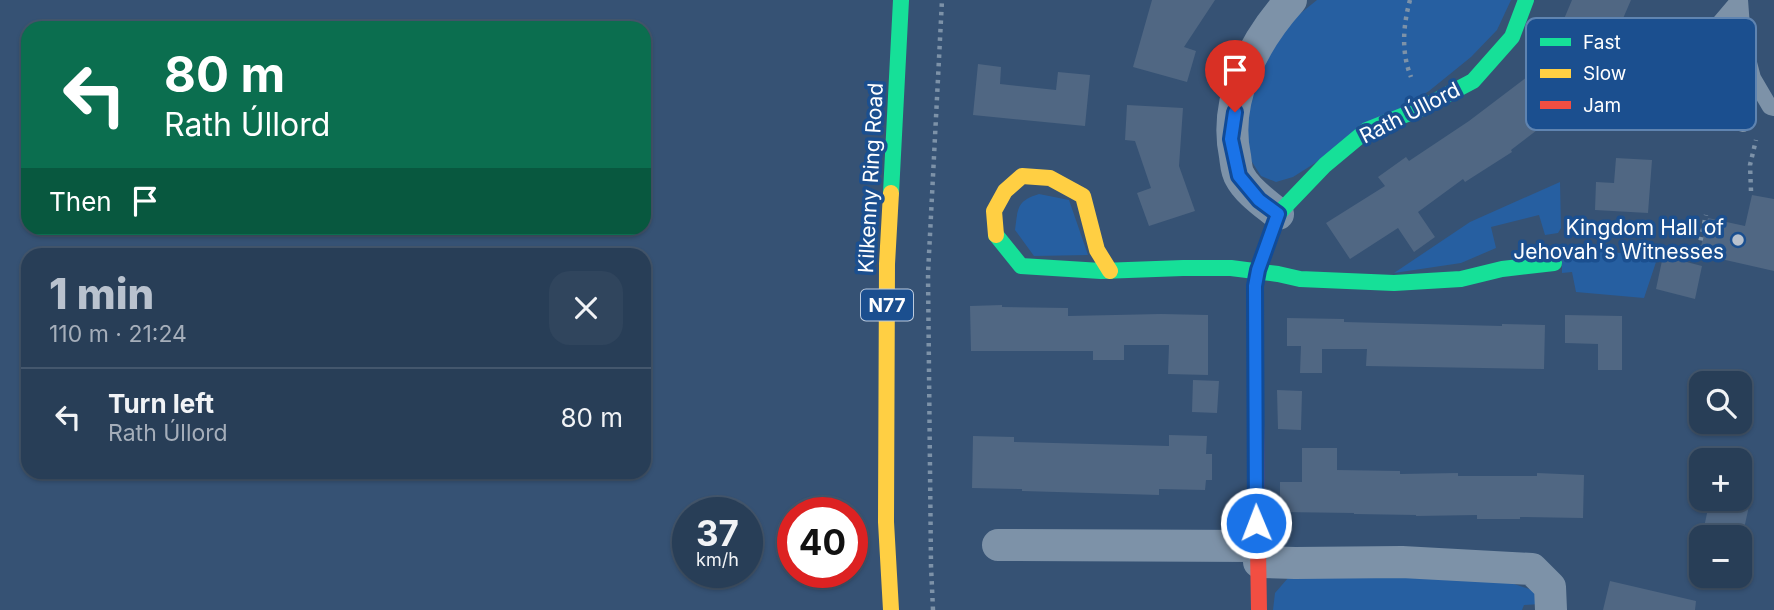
<!DOCTYPE html>
<meta charset="utf-8">
<style>
:root{--surface:#283e57;--page:#30455d;--text:#f1f3f6;--muted:#a5aeba;--line:#44576d;--accent:#b9c2ce}
body{margin:0;font-family:Inter,sans-serif;background:var(--page);color:var(--text);height:100vh;display:flex;flex-direction:column;font-size:26px;white-space:nowrap}
*{box-sizing:border-box;margin:0}
p{font-size:23px;color:var(--muted)}
.icon{flex:none;width:38px;height:38px;fill:none;stroke:currentColor;stroke-width:2;stroke-linecap:round;stroke-linejoin:round}
.map{position:relative;flex:1;overflow:hidden}
.panel{position:absolute;left:21px;top:248px;width:630px;height:231px;display:flex;flex-direction:column;background:var(--surface);border-radius:21px;box-shadow:0 2px 5px #0004,0 0 0 2px var(--line)}
.panel>*{flex:none}
.banner{position:absolute;left:21px;top:21px;width:630px;height:214px;border-radius:21px;box-shadow:0 2px 5px #0004,0 0 0 2px var(--line);background:#0b6e4f;color:#fff;overflow:hidden}
.tools{position:absolute;left:1689px;top:371px;display:grid;gap:14px}
.tools a{display:grid;place-items:center;width:63px;height:63px;border-radius:14px;background:var(--surface);box-shadow:0 2px 5px #0004,0 0 0 2px var(--line);font-size:35px}
.speed{position:absolute;left:672px;top:497px;display:flex;gap:14px;font-size:35px;font-weight:700;text-align:center}
.speed>*{display:grid;place-content:center;width:91px;height:91px;border-radius:50%;background:var(--surface);box-shadow:0 2px 5px #0004,0 0 0 2px var(--line);line-height:1}
.speed small{font-size:18px;font-weight:400}
.speed .limit{border:10px solid #d22;background:#fff;color:#111}
.pin{position:absolute;display:grid;place-items:center;width:60px;height:60px;color:#fff;margin:-72px -30px;border-radius:50% 50% 50% 0;rotate:-45deg;box-shadow:0 0 7px #0007}
.pin .icon{rotate:45deg}
.me{position:absolute;width:77px;margin:-38px;rotate:359deg;stroke-linejoin:round;filter:drop-shadow(0 0 5px #0008)}
.turn{display:flex;align-items:center;gap:24px;height:147px;padding:0 28px;font-size:32px}
.turn .icon{width:91px;height:91px;stroke-width:2.5}
.turn b{display:block;font-size:49px;line-height:60px}
.then{display:flex;align-items:center;height:66px;padding:0 28px;background:#0003;gap:14px;font-size:26px}
.round{display:grid;place-items:center;flex:none;width:74px;height:74px;border-radius:21px;background:var(--page)}
.headline{display:flex;align-items:center;justify-content:space-between;height:119px;padding:0 28px}
h1{font-size:42px;font-weight:800;line-height:52px;color:var(--accent)}
ul{padding:0;list-style:none}
li{display:flex;align-items:center;gap:21px;height:98px;padding:0 28px;border-top:2px solid var(--line)}
li div{flex:1}
li b{display:block;font-size:26px}
li em{font-style:normal}
.map>svg:first-child{display:block}
</style>
<div class="map">
<svg width="1774" height="610" viewBox="0 0 1774 610">
<rect width="100%" height="100%" fill="#365274"/>
<path fill="#265fa1" d="M 1317,0 L 1511,0 L 1497,30 L 1471,57 L 1429,91 L 1293,177 L 1276,182 L 1261,176 L 1243,148 L 1252,80 L 1281,29 Z
M 1560,182 L 1561,228 L 1558,233 L 1545,235 L 1539,215 L 1491,227 L 1496,248 L 1461,263 L 1394,273 L 1470,222 Z
M 1039,194 L 1069,200 L 1088,255 L 1034,256 L 1015,230 C 1018,209 1016,201 1039,194 Z
M 1571,249 L 1658,256 L 1644,298 L 1576,292 L 1572,272 L 1562,273 L 1562,254 Z
M 1435,577 L 1511,583 L 1535,591 L 1541,604 L 1524,605 L 1522,610 L 1273,610 L 1275,593 L 1288,578 Z"/>
<path fill="#506783" d="M 1152,0 L 1215,0 L 1184,47 L 1196,51 L 1187,82 L 1133,67 Z
M 1572,0 L 1631,0 L 1602,67 L 1594,64 L 1549,121 L 1511,150 L 1512,152 L 1465,182 L 1463,179 L 1418,212 L 1435,237 L 1414,252 L 1398,228 L 1350,259 L 1326,223 L 1385,186 L 1378,177 L 1406,157 L 1409,161 L 1469,121 L 1527,77 L 1553,45 Z
M 978,64 L 1001,67 L 1000,84 L 1056,90 L 1058,72 L 1090,75 L 1085,126 L 973,115 Z
M 1127,105 L 1183,108 L 1179,166 L 1195,211 L 1149,226 L 1137,193 L 1151,188 L 1135,141 L 1125,140 Z
M 1616,158 L 1652,160 L 1648,213 L 1595,210 L 1596,182 L 1614,183 Z
M 1752,195 L 1774,199 L 1774,271 L 1699,254 L 1708,218 L 1745,226 Z
M 1663,256 L 1702,266 L 1695,299 L 1656,289 Z
M 1002,305 L 1002,307 L 1068,308 L 1068,316 L 1161,314 L 1208,315 L 1208,375 L 1168,374 L 1169,345 L 1124,345 L 1124,360 L 1093,360 L 1093,351 L 971,351 L 970,306 Z
M 1565,315 L 1622,316 L 1622,370 L 1598,370 L 1598,344 L 1565,343 Z
M 1287,318 L 1344,319 L 1344,322 L 1502,326 L 1502,324 L 1545,325 L 1544,369 L 1366,366 L 1367,349 L 1322,349 L 1322,373 L 1300,373 L 1301,346 L 1287,346 Z
M 1193,380 L 1219,381 L 1217,413 L 1192,412 Z
M 1277,390 L 1302,391 L 1301,430 L 1278,429 Z
M 1169,435 L 1207,436 L 1206,454 L 1212,454 L 1212,480 L 1206,480 L 1205,490 L 1159,489 L 1159,495 L 1022,491 L 1022,489 L 972,488 L 973,436 L 1014,437 L 1014,442 L 1169,446 Z
M 1302,448 L 1337,448 L 1337,470 L 1400,471 L 1400,474 L 1458,473 L 1458,476 L 1537,476 L 1537,473 L 1584,475 L 1583,518 L 1520,517 L 1520,519 L 1477,519 L 1477,515 L 1416,516 L 1416,515 L 1354,514 L 1354,513 L 1280,512 L 1280,482 L 1302,482 Z
M 1740,494 L 1751,497 L 1740,547 L 1740,537 L 1702,537 L 1710,499 L 1740,499 Z
M 1610,581 L 1696,601 L 1695,610 L 1603,610 Z"/>
<g fill="none" stroke-linecap="round" stroke-linejoin="round">
<path stroke="#7d92a8" stroke-width="4.5" stroke-dasharray="3.5 5" stroke-linecap="butt" d="M 1410,0 C 1403,26 1401,52 1411,77
M 1751,191 L 1750,165 L 1756,140
M 1697,257 L 1706,215
M 933,610 L 931,566 L 928,274 L 942,0"/>
<path stroke="#7d92a8" stroke-width="16" d="M 1740,0 L 1743,40 L 1753,78 L 1743,124
M 1683,66 L 1739,0
M 1753,78 L 1770,107 L 1774,108"/>
<path stroke="#7d92a8" stroke-width="32" d="M 1278,214 C 1266,204 1247,191 1240,177 C 1236,171 1236,162 1235,156 C 1223,99 1254,41 1291,0
M 998,545 L 1257,546
M 1259,562 L 1295,563 L 1402,562 L 1532,569 L 1550,587 L 1551,610"/>
<path stroke="#16e098" stroke-width="16" d="M 891,193 L 901,0
M 996,235 L 1021,266 L 1101,271 L 1183,268 L 1231,268 L 1278,274 L 1300,279 L 1394,283 L 1461,279 L 1502,269 L 1554,263
M 1255,361 L 1255,286 L 1258,270 L 1278,214 L 1325,165 L 1367,130 L 1422,108 L 1473,81 L 1512,37 L 1526,0"/>
<path stroke="#ffcf43" stroke-width="16" d="M 891,193 L 887,264 L 886,522 L 891,610
M 996,235 L 994,211 L 1005,191 L 1022,176 L 1050,178 L 1083,196 L 1097,250 L 1110,271"/>
<path stroke="#f24e42" stroke-width="16" d="M 1255,361 L 1259,610"/>
</g>
<g fill="none" stroke-linecap="round" stroke-linejoin="round">
<defs>
<path id="route" d="M 1235,112 L 1231,139 L 1239,176 L 1259,200 L 1278,214 L 1258,270 L 1255,286 L 1256,523"/>
</defs>
<use href="#route" stroke="#114b97" stroke-width="18"/>
<use href="#route" stroke="#1a73e8" stroke-width="12"/>
</g>
<circle fill="#b9c2ce" stroke="#1b4f8f" stroke-width="2.5" cx="1738" cy="240" r="7"/>
<g text-anchor="middle" stroke-width="7" stroke-linejoin="round" paint-order="stroke">
<rect fill="#1b4f8f" stroke="#bbcadd" stroke-width="2" x="861" y="289.5" width="52" height="31" rx="5"/>
<g font-size="19" font-weight="bold" fill="#fff">
<text x="887" y="312">N77</text>
</g>
<g font-size="21" fill="#fff" stroke="#1b4f8f">
<text transform="translate(1410 113) rotate(-27)" y="7">Rath Úllord</text>
<text transform="translate(871 178) rotate(-87)" y="7">Kilkenny Ring Road</text>
</g>
<g font-size="21" fill="#fff" stroke="#1b4f8f" text-anchor="end">
<text x="1724" y="235">Kingdom Hall of<tspan x="1724" dy="24">Jehovah's Witnesses</tspan></text>
</g>
</g>
<rect x="1526" y="18" width="230" height="112" rx="10" fill="#1b4f8f" stroke="#5f84b1" stroke-width="2"/>
<rect x="1540" y="38" width="31" height="8" fill="#16e098"/>
<rect x="1540" y="69" width="31" height="9" fill="#ffcf43"/>
<rect x="1540" y="101" width="31" height="8" fill="#f24e42"/>
<g font-size="19" fill="#fff">
<text x="1583" y="49">Fast</text>
<text x="1583" y="80">Slow</text>
<text x="1583" y="112">Jam</text>
</g>
</svg>
<div class="tools">
<a><svg class="icon" aria-label="search" viewBox="0 0 24 24"><circle cx="10" cy="10" r="6"/><path d="M15 15l6 6"/></svg></a>
<a>+</a>
<a>−</a>
</div>
<div class="speed"><div>37<small>km/h</small></div><div class="limit">40</div></div>
<div class="pin" style="left:1235px;top:112px;background:#d93025"><svg class="icon" aria-label="arrive" viewBox="0 0 24 24"><path d="M6 21V4h12l-3 4 3 4H6"/></svg></div>
<svg class="me" style="left:1256px;top:523px" viewBox="-20 -20 40 40"><circle r="17" fill="#1a73e8" stroke="#fff" stroke-width="3"/><path d="M0-11L8 9 0 5-8 9z" fill="#fff"/></svg>
<div class="banner">
<div class="turn"><svg class="icon" aria-label="left" viewBox="0 0 24 24"><path d="M17 20v-9H6M10 6l-5 5 5 5"/></svg><div><b>80 m</b>Rath Úllord</div></div>
<div class="then">Then<svg class="icon" aria-label="arrive" viewBox="0 0 24 24"><path d="M6 21V4h12l-3 4 3 4H6"/></svg></div>
</div>
<section class="panel">
<div class="headline"><div><h1>1 min</h1><p>110 m · 21:24</p></div><a class="round"><svg class="icon" aria-label="close" viewBox="0 0 24 24"><path d="M6 6l12 12M18 6L6 18"/></svg></a></div>
<ul>
<li><svg class="icon" aria-label="left" viewBox="0 0 24 24"><path d="M17 20v-9H6M10 6l-5 5 5 5"/></svg><div><b>Turn left</b><p>Rath Úllord</p></div><em>80 m</em></li>
</ul>
</section>
</div>
